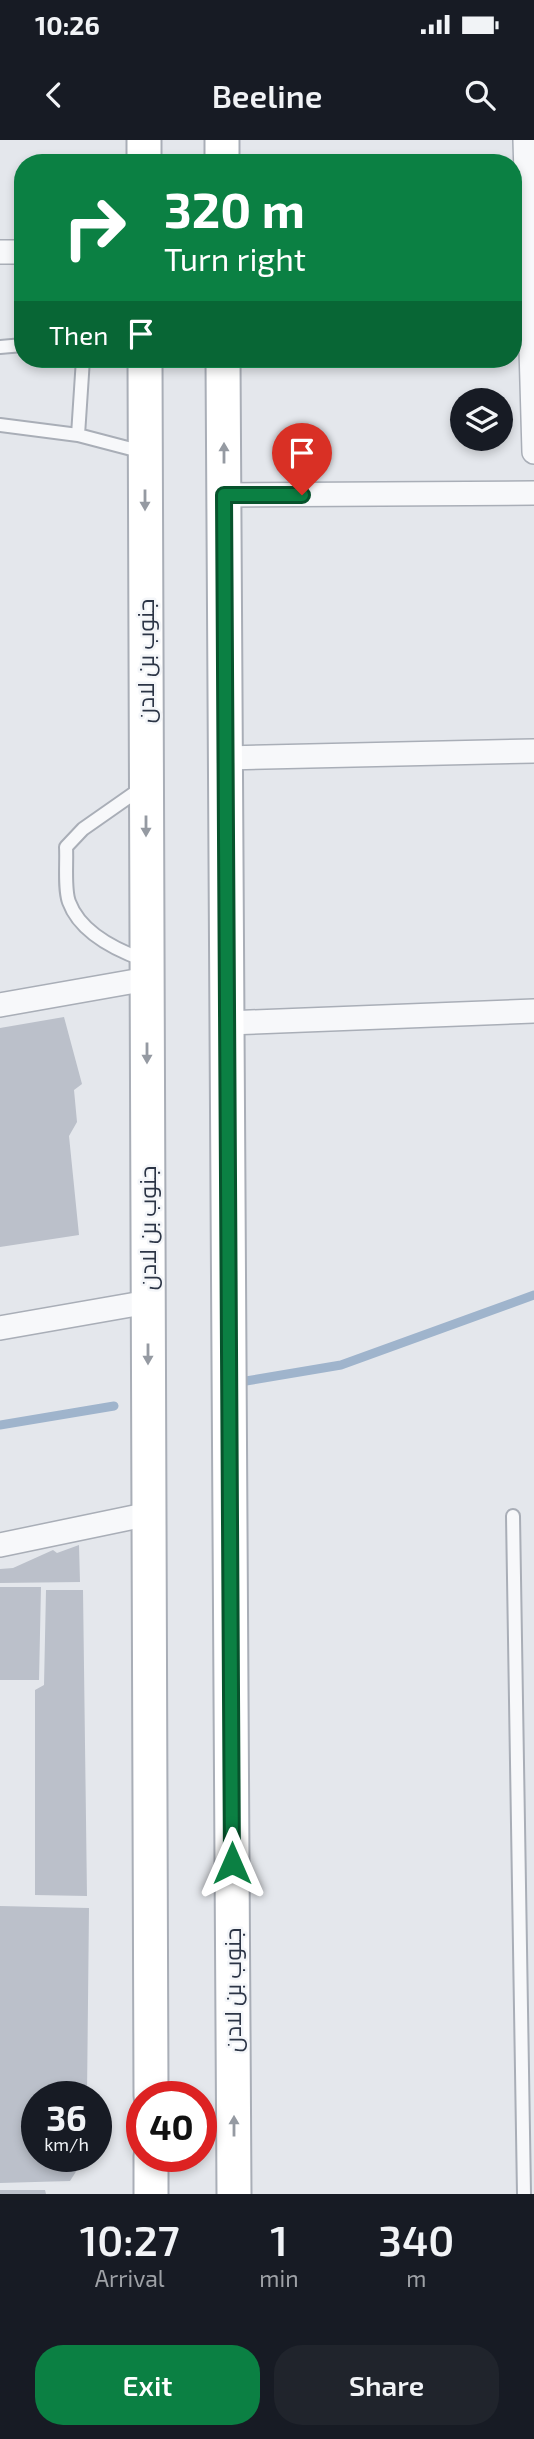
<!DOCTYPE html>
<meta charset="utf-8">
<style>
:root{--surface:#171b24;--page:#20242c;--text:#f1f3f6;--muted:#9ea1a6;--accent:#0b8043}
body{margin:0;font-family:"Exo 2",Cairo,sans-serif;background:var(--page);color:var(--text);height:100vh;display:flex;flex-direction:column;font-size:26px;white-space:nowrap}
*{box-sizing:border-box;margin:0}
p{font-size:23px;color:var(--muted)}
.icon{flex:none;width:38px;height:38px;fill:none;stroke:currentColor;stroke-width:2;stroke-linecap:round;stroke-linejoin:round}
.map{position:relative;height:2054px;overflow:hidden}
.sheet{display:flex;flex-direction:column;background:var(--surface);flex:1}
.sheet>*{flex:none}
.guide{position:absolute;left:14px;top:14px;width:508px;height:214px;border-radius:28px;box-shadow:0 4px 10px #0003;background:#0b8043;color:#fff;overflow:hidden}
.tools{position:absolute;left:450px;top:248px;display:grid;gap:14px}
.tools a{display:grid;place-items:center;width:63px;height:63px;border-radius:50%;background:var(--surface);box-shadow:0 4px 10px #0003;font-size:35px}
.speed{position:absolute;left:21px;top:1941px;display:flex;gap:14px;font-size:35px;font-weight:700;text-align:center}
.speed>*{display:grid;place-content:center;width:91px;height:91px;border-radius:50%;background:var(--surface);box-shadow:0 4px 10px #0003;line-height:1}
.speed small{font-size:18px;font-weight:400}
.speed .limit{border:10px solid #d22;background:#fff;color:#111}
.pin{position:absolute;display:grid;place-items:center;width:60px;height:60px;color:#fff;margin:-72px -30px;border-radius:50% 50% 50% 0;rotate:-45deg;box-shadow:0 0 7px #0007}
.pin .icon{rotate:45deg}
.me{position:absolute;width:77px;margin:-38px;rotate:0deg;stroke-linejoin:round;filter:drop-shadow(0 0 5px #0008)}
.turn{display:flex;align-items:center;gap:24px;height:147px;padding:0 35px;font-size:32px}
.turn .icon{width:91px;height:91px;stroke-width:2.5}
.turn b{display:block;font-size:49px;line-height:60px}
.then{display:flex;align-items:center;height:66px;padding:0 35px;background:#0003;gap:14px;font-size:26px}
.eta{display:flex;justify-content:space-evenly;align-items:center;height:119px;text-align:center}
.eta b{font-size:42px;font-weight:600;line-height:49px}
.action{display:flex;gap:14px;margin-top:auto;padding:14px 35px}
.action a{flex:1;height:80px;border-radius:28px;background:var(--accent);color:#fff;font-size:28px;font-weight:600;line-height:80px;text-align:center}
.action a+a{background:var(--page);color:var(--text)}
.status{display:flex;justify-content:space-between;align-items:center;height:49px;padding:0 35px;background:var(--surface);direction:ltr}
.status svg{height:19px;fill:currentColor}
header{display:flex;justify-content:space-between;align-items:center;height:91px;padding:0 35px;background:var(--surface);font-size:32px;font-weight:600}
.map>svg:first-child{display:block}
</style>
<div class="status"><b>10:26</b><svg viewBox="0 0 49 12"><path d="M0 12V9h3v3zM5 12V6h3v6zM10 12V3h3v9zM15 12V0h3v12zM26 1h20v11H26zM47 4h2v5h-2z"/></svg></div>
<header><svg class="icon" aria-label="back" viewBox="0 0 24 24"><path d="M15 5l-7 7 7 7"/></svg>Beeline<svg class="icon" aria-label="search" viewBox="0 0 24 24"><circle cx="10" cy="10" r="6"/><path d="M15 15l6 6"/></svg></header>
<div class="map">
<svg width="534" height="2054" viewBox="0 0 534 2054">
<rect width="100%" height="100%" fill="#e4e7ec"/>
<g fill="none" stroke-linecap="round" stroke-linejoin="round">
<path stroke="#9fb4cc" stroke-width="9" d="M 246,1241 L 341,1225 L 534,1155
M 0,1285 L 114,1266"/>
</g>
<path fill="#bbc0ca" d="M 64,877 L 82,944 L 74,950 L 77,982 L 69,996 L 79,1095 L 0,1107 L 0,888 Z
M 79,1405 L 80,1442 L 0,1443 L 0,1429 L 13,1428 L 53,1410 L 57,1413 Z
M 0,1447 L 41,1447 L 39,1540 L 0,1540 Z
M 46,1450 L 83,1450 L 87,1756 L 35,1755 L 35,1550 L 44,1545 Z
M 0,1766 L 89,1768 L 87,1956 L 37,1956 L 37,2016 L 86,2016 L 70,2041 L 0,2043 Z
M 0,2050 L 45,2050 L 46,2054 L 0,2054 Z"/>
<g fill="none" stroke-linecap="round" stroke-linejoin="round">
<defs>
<path id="lane" d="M 0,207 L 23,205
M 83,219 L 78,295 L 143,312
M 0,285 L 78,295
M 143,647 L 83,689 L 66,707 C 67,722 64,749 69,762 C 80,792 116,810 144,820
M 513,1376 L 524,2054"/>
<path id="street" d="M 525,0 L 534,312
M 0,112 L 23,112
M 224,355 L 534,353
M 226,618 L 534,611
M 0,865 L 147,839
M 227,883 L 534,871
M 0,1188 L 148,1162
M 0,1405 L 149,1374"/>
<path id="secondary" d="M 144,0 L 144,23
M 222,0 L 222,23
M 145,219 L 151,1956
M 223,219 L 234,2054
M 151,2016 L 151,2054"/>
</defs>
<use href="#lane" stroke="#a9aeb7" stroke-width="16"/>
<use href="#street" stroke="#a9aeb7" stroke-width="26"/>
<use href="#secondary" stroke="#a9aeb7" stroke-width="37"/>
<use href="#lane" stroke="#f7f8fa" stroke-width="12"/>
<use href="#street" stroke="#f7f8fa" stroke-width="23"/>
<use href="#secondary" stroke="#fff" stroke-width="33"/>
</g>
<defs><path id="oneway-solid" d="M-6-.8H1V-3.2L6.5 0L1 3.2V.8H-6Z" transform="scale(1.75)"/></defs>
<g fill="#959aa2">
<use href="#oneway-solid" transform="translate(224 313) rotate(-90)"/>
<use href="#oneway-solid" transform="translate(145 360) rotate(90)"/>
<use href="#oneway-solid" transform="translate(146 686) rotate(90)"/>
<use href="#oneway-solid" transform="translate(147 913) rotate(90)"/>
<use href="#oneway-solid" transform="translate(148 1214) rotate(90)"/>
<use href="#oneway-solid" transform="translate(234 1986) rotate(-90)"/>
</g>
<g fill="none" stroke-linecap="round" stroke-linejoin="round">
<defs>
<path id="route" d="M 232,1723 L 224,355 L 302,355"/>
</defs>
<use href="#route" stroke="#07532c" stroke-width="18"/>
<use href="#route" stroke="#0b8043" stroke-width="12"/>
</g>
<g text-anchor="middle" stroke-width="5" stroke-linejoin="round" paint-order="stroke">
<g font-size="23" fill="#2b3445" stroke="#f4f6f9">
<text transform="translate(146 521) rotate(-90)" y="8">جنوب بن لادن</text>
<text transform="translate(148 1088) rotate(-90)" y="8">جنوب بن لادن</text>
<text transform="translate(233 1850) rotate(-90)" y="8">جنوب بن لادن</text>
</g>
</g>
</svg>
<div class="tools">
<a><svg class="icon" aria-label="layers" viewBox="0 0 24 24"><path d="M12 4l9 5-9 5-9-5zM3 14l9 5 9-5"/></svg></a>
</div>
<div class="speed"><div>36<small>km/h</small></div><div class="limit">40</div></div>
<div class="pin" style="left:302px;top:355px;background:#d93025"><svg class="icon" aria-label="arrive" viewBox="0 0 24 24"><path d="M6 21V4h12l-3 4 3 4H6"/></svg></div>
<svg class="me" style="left:232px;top:1723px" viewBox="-20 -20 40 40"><path d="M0-17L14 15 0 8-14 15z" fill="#0b8043" stroke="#fff" stroke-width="4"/></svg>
<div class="guide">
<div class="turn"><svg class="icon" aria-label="right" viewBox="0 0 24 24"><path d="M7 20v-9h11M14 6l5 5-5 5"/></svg><div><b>320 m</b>Turn right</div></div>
<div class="then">Then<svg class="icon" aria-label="arrive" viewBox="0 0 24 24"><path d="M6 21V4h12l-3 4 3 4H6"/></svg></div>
</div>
</div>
<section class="sheet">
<div class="eta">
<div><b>10:27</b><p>Arrival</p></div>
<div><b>1</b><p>min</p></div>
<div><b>340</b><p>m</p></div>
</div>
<div class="action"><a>Exit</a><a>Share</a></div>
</section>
